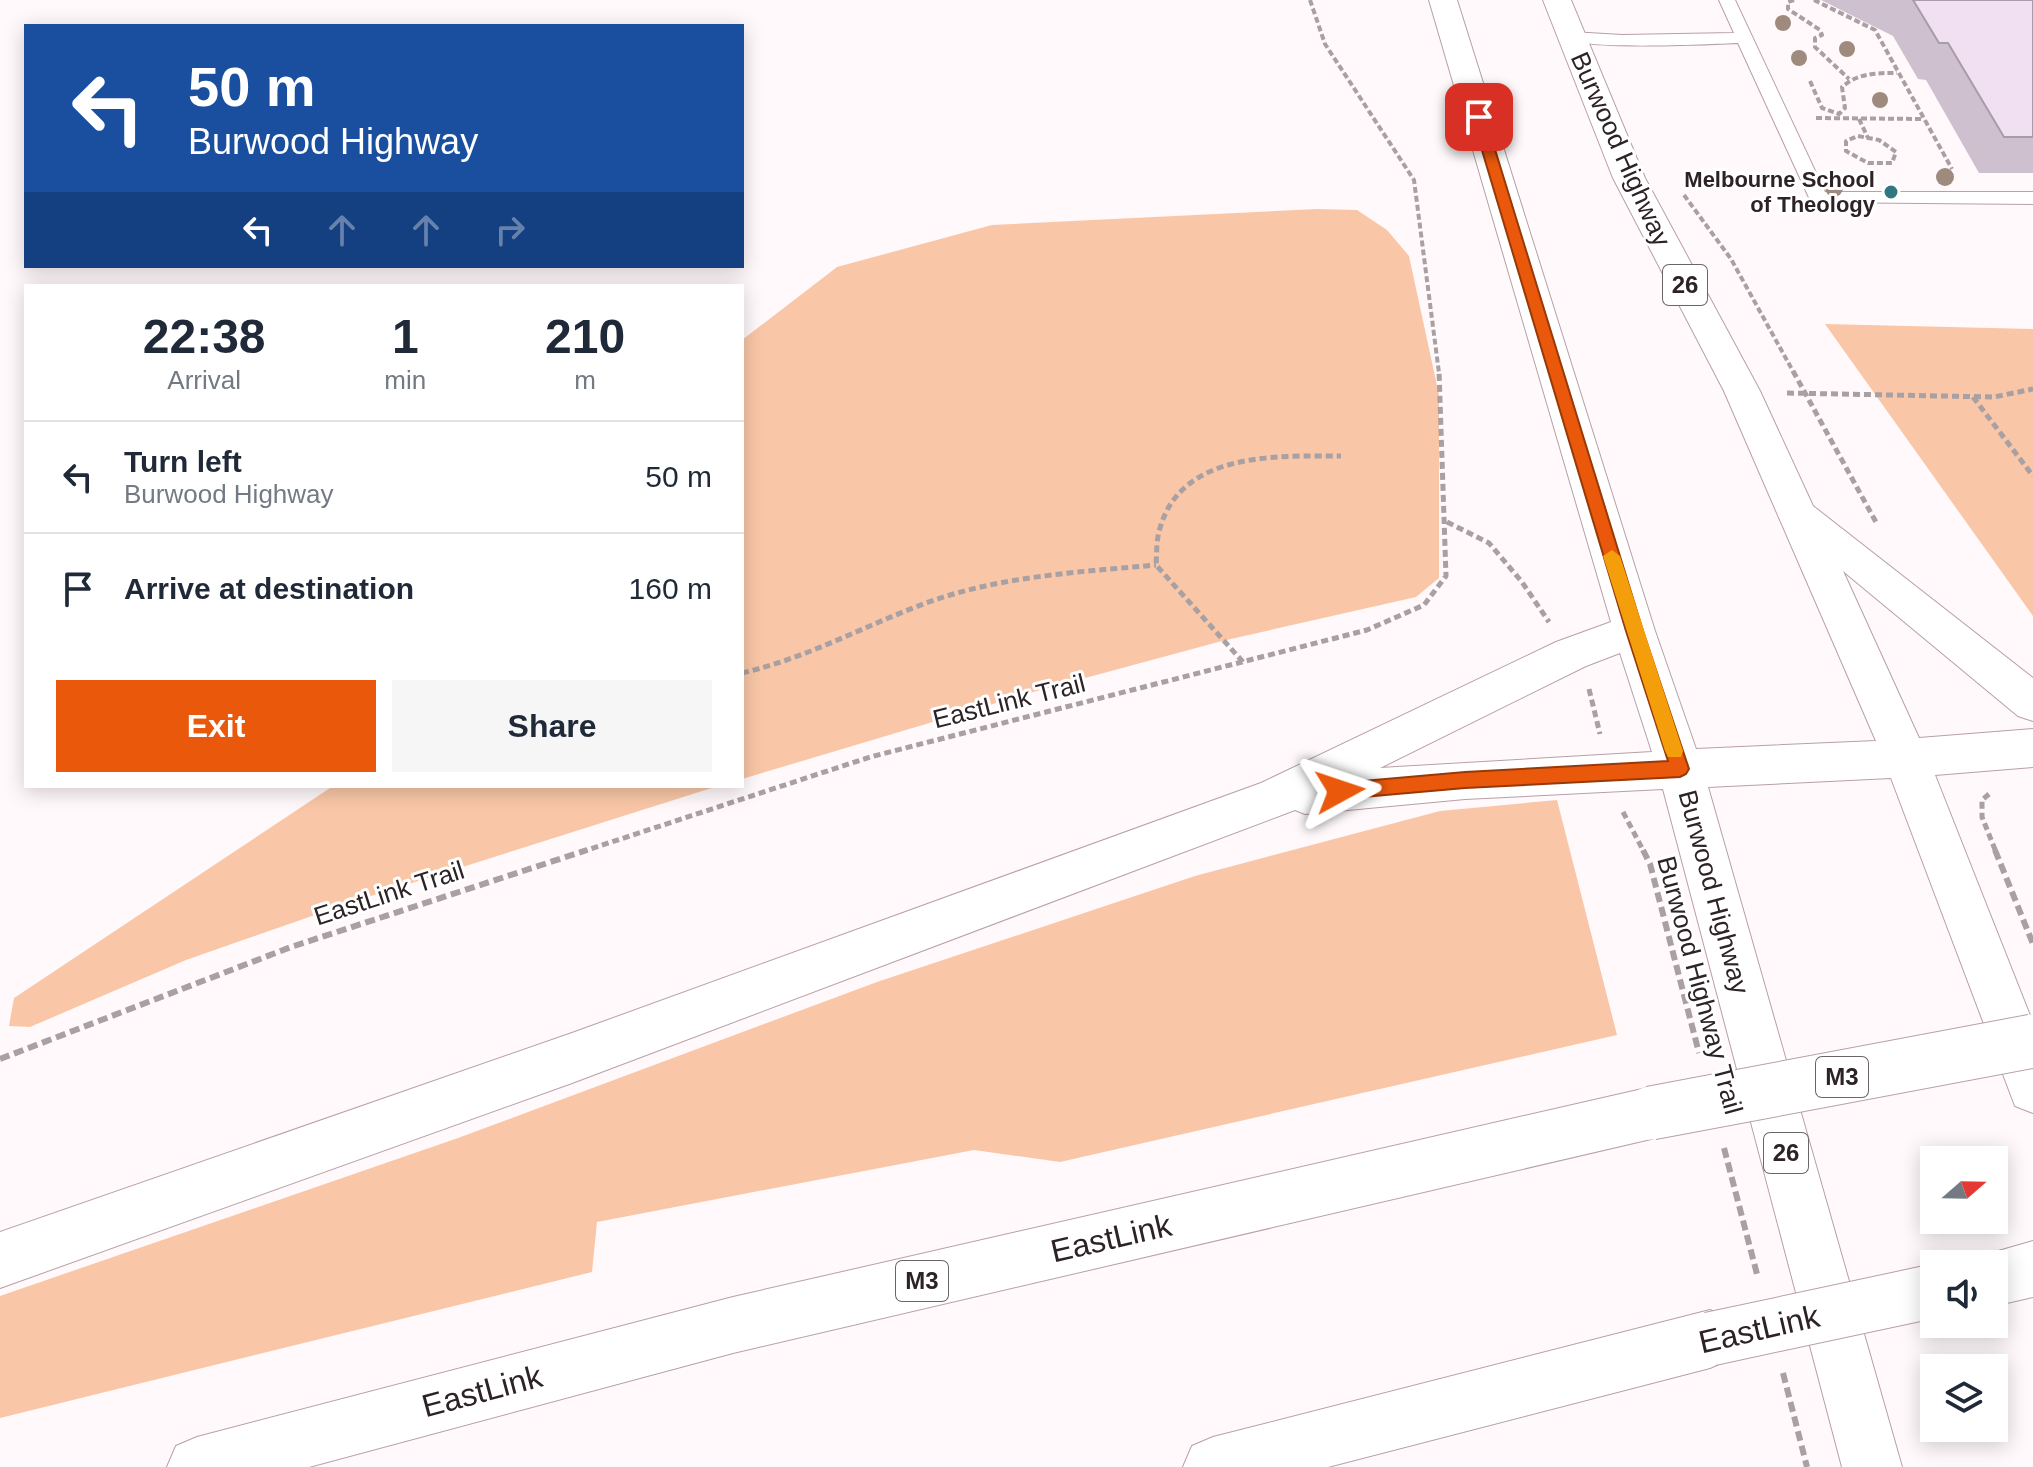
<!DOCTYPE html>
<style>
:root{--surface:#fff;--page:#f6f6f7;--text:#1f2937;--muted:#747a83;--line:#e0e1e3;--accent:#ea580c}
body{margin:0;font-family:Helvetica,sans-serif;background:var(--page);color:var(--text);height:100vh;display:flex;flex-direction:column;font-size:30px;white-space:nowrap}
*{box-sizing:border-box;margin:0}
p{font-size:26px;color:var(--muted)}
.icon{flex:none;width:44px;height:44px;fill:none;stroke:currentColor;stroke-width:2;stroke-linecap:round;stroke-linejoin:round}
.map{position:relative;flex:1;overflow:hidden}
.details{position:absolute;left:24px;top:284px;width:720px;height:504px;display:flex;flex-direction:column;background:var(--surface);border-radius:0px;box-shadow:0 4px 20px #0003}
.details>*{flex:none}
.guide{position:absolute;left:24px;top:24px;width:720px;height:244px;border-radius:0px;box-shadow:0 4px 20px #0003;background:#1a4fa0;color:#fff;overflow:hidden}
.needle{width:52px;rotate:70deg}
.fabs{position:absolute;left:1920px;top:1146px;display:grid;gap:16px}
.fabs a{display:grid;place-items:center;width:88px;height:88px;border-radius:0px;background:var(--surface);box-shadow:0 4px 20px #0003;font-size:40px}
.pin{position:absolute;display:grid;place-items:center;width:68px;height:68px;color:#fff;margin:-34px;border-radius:16px;box-shadow:0 4px 12px #0006}
.me{position:absolute;width:88px;margin:-44px;rotate:85deg;stroke-linejoin:round;filter:drop-shadow(0 0 6px #0008)}
.turn{display:flex;align-items:center;gap:28px;height:168px;padding:0 32px;font-size:36px}
.turn .icon{width:104px;height:104px;stroke-width:2.5}
.turn b{display:block;font-size:56px;line-height:68px}
.lanes{display:flex;align-items:center;height:76px;padding:0 32px;background:#0003;justify-content:center;gap:40px;direction:ltr}
.lanes .off{opacity:.35}
.eta{display:flex;justify-content:space-evenly;align-items:center;height:136px;text-align:center}
.eta b{font-size:48px;font-weight:700;line-height:56px}
.cta{display:flex;gap:16px;margin-top:auto;padding:16px 32px}
.cta a{flex:1;height:92px;border-radius:0px;background:var(--accent);color:#fff;font-size:32px;font-weight:700;line-height:92px;text-align:center}
.cta a+a{background:var(--page);color:var(--text)}
ul{padding:0;list-style:none}
li{display:flex;align-items:center;gap:24px;height:112px;padding:0 32px;border-top:2px solid var(--line)}
li div{flex:1}
li b{display:block;font-size:30px}
li em{font-style:normal}
.map>svg:first-child{display:block}
</style>
<div class="map">
<svg width="2033" height="1467" viewBox="0 0 2033 1467">
<rect width="100%" height="100%" fill="#fff9fb"/>
<path fill="#f9c7a7" d="M 1317,209 L 1357,210 L 1387,230 L 1409,256 L 1439,395 L 1439,578 L 1416,597 L 1222,641 L 1026,694 L 742,779 L 742,340 L 837,267 L 992,225 Z
M 1825,324 L 2033,329 L 2033,616 Z
M 333,786 L 718,786 L 355,901 L 186,960 L 30,1027 L 9,1026 L 14,998 Z
M 1557,800 L 1617,1035 L 1060,1162 L 974,1150 L 597,1222 L 592,1272 L 0,1418 L 0,1296 L 458,1138 L 877,982 L 1195,876 L 1440,811 Z"/>
<g fill="none" stroke-linecap="round" stroke-linejoin="round">
<defs>
<path id="lane" d="M 1719,0 L 1735,0 L 1825,192 L 2033,192 L 2033,204 L 1811,202 L 1738,43 C 1710,44 1578,51 1562,37 L 1571,32 L 1622,35 L 1734,33 Z"/>
<path id="highway" d="M 1429,0 L 1457,0 L 1655,631 L 1696,749 L 1876,741 L 1724,391 L 1613,178 L 1543,0 L 1571,0 L 1645,178 L 1760,391 L 1813,506 L 2033,678 L 2033,721 L 2018,716 L 1843,571 L 1919,738 L 2033,729 L 2033,767 L 1935,775 L 2033,1023 L 2033,1113 L 2015,1106 L 1891,778 L 1708,787 L 1902,1467 L 1842,1467 L 1663,789 L 1465,799 L 1305,814 L 1295,810 L 572,1083 L 0,1288 L 0,1232 L 572,1033 L 1261,783 L 1556,642 L 1611,622 ZM 1620,653 L 1652,752 L 1380,768 L 1586,666 Z
M 1651,1087 L 1669,1095 L 1677,1113 L 1669,1131 L 1651,1139 L 733,1353 L 309,1467 L 167,1467 L 176,1446 L 197,1437 L 733,1297 Z
M 2033,1241 L 2033,1297 L 1994,1306 L 1994,1264 L 1972,1264 L 1974,1258 Z
M 1710,1310 L 1730,1319 L 1739,1339 L 1730,1359 L 1710,1368 L 1328,1467 L 1183,1467 L 1192,1446 L 1213,1437 Z"/>
</defs>
<use href="#lane" stroke="#b89fa8" stroke-width="2"/>
<use href="#highway" stroke="#b89fa8" stroke-width="2"/>
<path stroke="#a8a0a2" stroke-width="4" stroke-dasharray="6 3" stroke-linecap="butt" d="M 1310,0 L 1325,44 L 1414,180 L 1439,373
M 1794,0 L 1788,2 L 1788,9 L 1820,30 L 1822,35 L 1815,38 L 1815,47 L 1849,79
M 1814,0 L 1875,30 L 1952,169
M 1810,81 L 1822,108 L 1839,114 L 1845,108 L 1842,87 C 1858,73 1876,73 1897,73
M 1816,118 L 1922,119
M 1859,119 L 1868,138
M 1858,136 L 1879,140 L 1896,152 L 1892,163 L 1868,163 L 1846,151 L 1846,141 Z
M 1684,195 L 1731,259 L 1794,373"/>
<path stroke="#a8a0a2" stroke-width="5" stroke-dasharray="7 4" stroke-linecap="butt" d="M 1793,371 L 1877,524
M 1787,393 L 1994,397 L 2033,389
M 1973,397 L 2033,476
M 1447,522 L 1489,543 L 1522,582 L 1549,622
M 1243,662 L 1156,565 C 1157,553 1156,540 1160,528 C 1182,451 1278,456 1341,456
M 742,673 C 807,658 864,626 926,603 C 1000,576 1079,572 1156,565
M 1589,689 L 1600,734
M 1989,794 L 1982,800 L 1982,817 L 1996,852
M 1623,812 L 1644,852
M 581,852 L 870,757 L 1367,630 L 1424,605 L 1446,576 L 1439,371"/>
<path stroke="#a8a0a2" stroke-width="6" stroke-dasharray="10 5" stroke-linecap="butt" d="M 1643,850 L 1650,864 L 1699,1053
M 1995,850 L 2033,944
M 0,1059 L 291,947 L 587,850
M 1724,1148 L 1758,1278
M 1783,1373 L 1807,1467"/>
<use href="#lane" fill="#fff" fill-rule="evenodd"/>
<use href="#highway" fill="#fff" fill-rule="evenodd"/>
<defs>
<path id="highway-bridge" d="M 1651,1113 L 2033,1041
M 1710,1339 L 1934,1291"/>
</defs>
<use href="#highway-bridge" stroke="#b89fa8" stroke-width="55" stroke-linecap="butt"/>
<use href="#highway-bridge" stroke="#fff" stroke-width="53"/>
</g>
<g fill="#9f8a7e">
<circle cx="1783" cy="23" r="8"/>
<circle cx="1847" cy="49" r="8"/>
<circle cx="1799" cy="58" r="8"/>
<circle cx="1880" cy="100" r="8"/>
<circle cx="1945" cy="177" r="9"/>
<circle cx="1834" cy="188" r="9"/>
</g>
<path fill="#cfc0d0" d="M 1821,0 L 2033,0 L 2033,173 L 1979,173 L 1926,80 L 1918,79 L 1893,36 Z"/>
<path fill="#f1dff2" stroke="#a99ca9" stroke-width="2" d="M 1913,0 L 2033,0 L 2033,137 L 2004,137 L 1948,43 L 1939,43 Z"/>
<path fill="#ea580c" stroke="#983908" stroke-width="2" d="M 1479,113 L 1485,117 L 1643,631 L 1689,769 L 1686,774 L 1680,777 L 1465,788 L 1340,799 L 1333,797 L 1330,791 L 1333,785 L 1340,783 L 1465,772 L 1668,761 L 1626,631 L 1472,117 Z"/>
<path fill="#f59e0b" d="M 1612,550 L 1620,556 L 1683,751 L 1681,757 L 1668,757 L 1665,751 L 1603,556 Z"/>
<circle fill="#307881" stroke="#fff" stroke-width="3" cx="1891" cy="192" r="8"/>
<g text-anchor="middle" stroke-width="6" stroke-linejoin="round" paint-order="stroke">
<g font-size="22" font-weight="bold" fill="#2d2326" stroke="#fff" text-anchor="end">
<text x="1875" y="187">Melbourne School<tspan x="1875" dy="25">of Theology</tspan></text>
</g>
<g fill="#fff" stroke="#6c6567" stroke-width="2">
<rect x="1663" y="265" width="44" height="40" rx="6"/>
<rect x="1816" y="1057" width="52" height="40" rx="6"/>
<rect x="1764" y="1133" width="44" height="40" rx="6"/>
<rect x="896" y="1261" width="52" height="40" rx="6"/>
</g>
<g font-size="24" font-weight="bold" fill="#2d2326">
<text x="1685" y="293">26</text>
<text x="1842" y="1085">M3</text>
<text x="1786" y="1161">26</text>
<text x="922" y="1289">M3</text>
</g>
<g font-size="26" fill="#2d2326" stroke="#fff">
<text transform="translate(1621 149) rotate(66)" y="9">Burwood Highway</text>
<text transform="translate(1009 701) rotate(-14)" y="9">EastLink Trail</text>
<text transform="translate(1714 892) rotate(75)" y="9">Burwood Highway</text>
<text transform="translate(389 893) rotate(-18)" y="9">EastLink Trail</text>
<text transform="translate(1700 985) rotate(75)" y="9">Burwood Highway Trail</text>
</g>
<g font-size="32" fill="#2d2326" stroke="#fff">
<text transform="translate(1111 1238) rotate(-13)" y="11">EastLink</text>
<text transform="translate(1759 1329) rotate(-13)" y="11">EastLink</text>
<text transform="translate(482 1391) rotate(-15)" y="11">EastLink</text>
</g>
</g>
</svg>
<div class="fabs">
<a><svg class="needle" viewBox="-14 -14 28 28"><path d="M0-13l5 13h-10z" fill="#e53935"/><path d="M0 13l5-13h-10z" fill="#747a83"/></svg></a>
<a><svg class="icon" aria-label="sound" viewBox="0 0 24 24"><path d="M4 9h4l5-4v14l-5-4H4zM17 9q2 3 0 6"/></svg></a>
<a><svg class="icon" aria-label="layers" viewBox="0 0 24 24"><path d="M12 4l9 5-9 5-9-5zM3 14l9 5 9-5"/></svg></a>
</div>
<div class="pin" style="left:1479px;top:117px;background:#d93025"><svg class="icon" aria-label="arrive" viewBox="0 0 24 24"><path d="M6 21V4h12l-3 4 3 4H6"/></svg></div>
<svg class="me" style="left:1340px;top:791px" viewBox="-20 -20 40 40"><path d="M0-17L14 15 0 8-14 15z" fill="#ea580c" stroke="#fff" stroke-width="4"/></svg>
<div class="guide">
<div class="turn"><svg class="icon" aria-label="left" viewBox="0 0 24 24"><path d="M17 20v-9H6M10 6l-5 5 5 5"/></svg><div><b>50 m</b>Burwood Highway</div></div>
<div class="lanes"><svg class="icon" aria-label="left" viewBox="0 0 24 24"><path d="M17 20v-9H6M10 6l-5 5 5 5"/></svg><svg class="icon off" aria-label="ahead" viewBox="0 0 24 24"><path d="M12 20V5M6 11l6-6 6 6"/></svg><svg class="icon off" aria-label="ahead" viewBox="0 0 24 24"><path d="M12 20V5M6 11l6-6 6 6"/></svg><svg class="icon off" aria-label="right" viewBox="0 0 24 24"><path d="M7 20v-9h11M14 6l5 5-5 5"/></svg></div>
</div>
<section class="details">
<div class="eta">
<div><b>22:38</b><p>Arrival</p></div>
<div><b>1</b><p>min</p></div>
<div><b>210</b><p>m</p></div>
</div>
<ul>
<li><svg class="icon" aria-label="left" viewBox="0 0 24 24"><path d="M17 20v-9H6M10 6l-5 5 5 5"/></svg><div><b>Turn left</b><p>Burwood Highway</p></div><em>50 m</em></li>
<li><svg class="icon" aria-label="arrive" viewBox="0 0 24 24"><path d="M6 21V4h12l-3 4 3 4H6"/></svg><div><b>Arrive at destination</b></div><em>160 m</em></li>
</ul>
<div class="cta"><a>Exit</a><a>Share</a></div>
</section>
</div>
